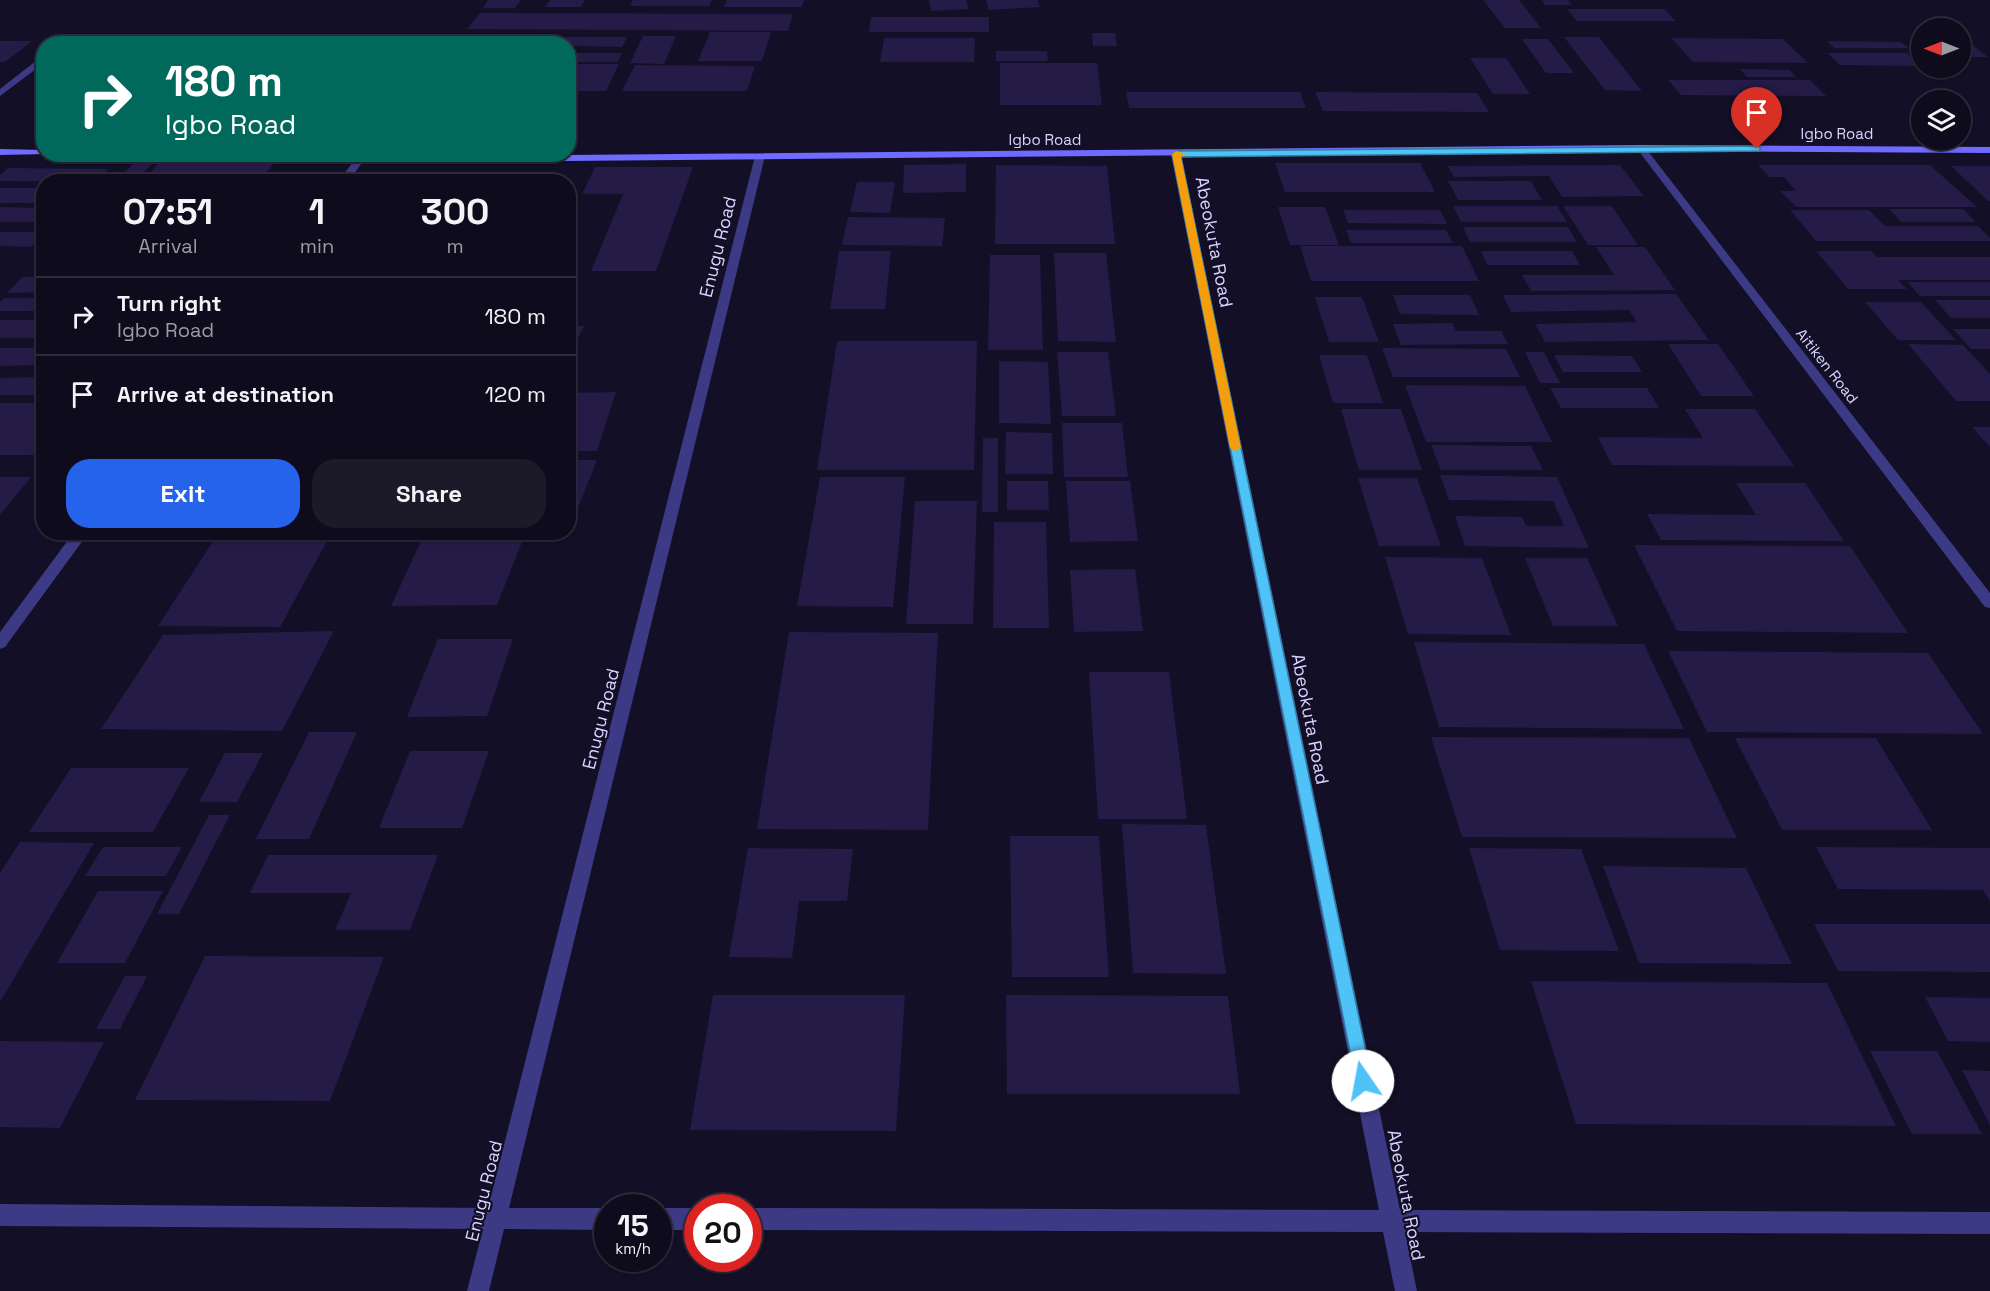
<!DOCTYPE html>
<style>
:root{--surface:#0e0b1c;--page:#1c1929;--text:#f1f3f6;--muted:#9b9ba3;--line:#2e2b3b;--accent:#2563eb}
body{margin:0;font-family:"Space Grotesk",sans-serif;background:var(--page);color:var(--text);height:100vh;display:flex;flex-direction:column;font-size:22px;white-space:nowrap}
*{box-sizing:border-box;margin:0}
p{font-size:20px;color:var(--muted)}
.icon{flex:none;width:33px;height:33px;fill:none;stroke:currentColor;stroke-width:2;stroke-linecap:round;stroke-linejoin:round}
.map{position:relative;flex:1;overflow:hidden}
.panel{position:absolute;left:36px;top:174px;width:540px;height:366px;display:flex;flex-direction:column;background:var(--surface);border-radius:24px;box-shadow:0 2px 4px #0004,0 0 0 2px var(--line)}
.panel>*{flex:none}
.hud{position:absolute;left:36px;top:36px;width:540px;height:126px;border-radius:24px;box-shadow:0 2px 4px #0004,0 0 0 2px var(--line);background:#00695c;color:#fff;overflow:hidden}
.needle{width:39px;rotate:270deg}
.fabs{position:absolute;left:1911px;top:18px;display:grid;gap:12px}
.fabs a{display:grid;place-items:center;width:60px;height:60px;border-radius:50%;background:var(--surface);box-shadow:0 2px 4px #0004,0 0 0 2px var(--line);font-size:30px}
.speed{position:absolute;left:594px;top:1194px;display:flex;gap:12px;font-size:30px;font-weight:700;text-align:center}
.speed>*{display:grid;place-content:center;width:78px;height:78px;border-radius:50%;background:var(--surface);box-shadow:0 2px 4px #0004,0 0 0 2px var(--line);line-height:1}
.speed small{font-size:15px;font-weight:400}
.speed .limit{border:9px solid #d22;background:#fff;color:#111}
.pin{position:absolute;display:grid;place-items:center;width:51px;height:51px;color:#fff;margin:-62px -26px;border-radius:50% 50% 50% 0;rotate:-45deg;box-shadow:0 0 6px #0007}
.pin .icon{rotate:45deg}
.me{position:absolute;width:66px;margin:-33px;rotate:348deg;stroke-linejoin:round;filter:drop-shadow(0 0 4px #0008)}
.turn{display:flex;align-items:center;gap:21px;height:126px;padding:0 30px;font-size:27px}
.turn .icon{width:78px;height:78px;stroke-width:2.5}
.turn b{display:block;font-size:42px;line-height:51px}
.eta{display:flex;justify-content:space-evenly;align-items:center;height:102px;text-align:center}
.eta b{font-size:36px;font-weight:700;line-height:42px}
.button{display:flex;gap:12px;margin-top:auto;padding:12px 30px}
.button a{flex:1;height:69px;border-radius:24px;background:var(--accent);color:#fff;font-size:24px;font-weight:700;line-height:69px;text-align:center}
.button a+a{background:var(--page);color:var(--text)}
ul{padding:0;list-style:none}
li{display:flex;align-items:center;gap:18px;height:78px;padding:0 30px;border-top:2px solid var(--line)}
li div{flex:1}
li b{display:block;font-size:22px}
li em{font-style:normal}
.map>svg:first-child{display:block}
</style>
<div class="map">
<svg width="1990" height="1291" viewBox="0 0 1990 1291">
<rect width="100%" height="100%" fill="#130f26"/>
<path fill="#241b47" d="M 488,0 L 521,0 L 515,8 L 483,8 Z
M 550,0 L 585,0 L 581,7 L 545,7 Z
M 633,0 L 712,0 L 709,6 L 630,6 Z
M 727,0 L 804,0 L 802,7 L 724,7 Z
M 929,0 L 966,0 L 969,9 L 931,11 Z
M 986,0 L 1037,0 L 1040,7 L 989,10 Z
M 1483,0 L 1519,0 L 1541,28 L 1505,28 Z
M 1542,0 L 1568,0 L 1572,5 L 1545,5 Z
M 1567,9 L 1664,9 L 1676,21 L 1577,21 Z
M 480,13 L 793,14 L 788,31 L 467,29 Z
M 871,17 L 989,17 L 989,32 L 869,32 Z
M 710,32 L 771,32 L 762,61 L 698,61 Z
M 1092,33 L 1115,33 L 1117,46 L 1093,46 Z
M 166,36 L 186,36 L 178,44 L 157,44 Z
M 216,36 L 235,36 L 228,44 L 209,44 Z
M 643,36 L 676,36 L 664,64 L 630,63 Z
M 1960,36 L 1988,57 L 1960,57 Z
M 194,37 L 210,37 L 203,44 L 187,44 Z
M 565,37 L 627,37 L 622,47 L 568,46 L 568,44 L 561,44 Z
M 1564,37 L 1599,37 L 1642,91 L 1605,90 Z
M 120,38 L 154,38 L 147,44 L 113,44 Z
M 884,38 L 975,38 L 974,62 L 880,62 Z
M 1671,38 L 1783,39 L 1808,63 L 1693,62 Z
M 347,39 L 384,39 L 380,44 L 343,44 Z
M 1522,39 L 1548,39 L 1574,73 L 1546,73 Z
M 340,40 L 337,44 L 253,44 L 255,41 Z
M 0,41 L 32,41 L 5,62 L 0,62 Z
M 1827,41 L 1901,42 L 1909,48 L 1834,48 Z
M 996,51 L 1047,51 L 1048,61 L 996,61 Z
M 568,53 L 622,53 L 618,62 L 568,62 Z
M 1827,53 L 1907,53 L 1922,66 L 1840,65 Z
M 1470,58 L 1506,58 L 1530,94 L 1493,94 Z
M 1000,63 L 1097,63 L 1102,105 L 1000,105 Z
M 568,64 L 619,64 L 606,91 L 568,91 Z
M 635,65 L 755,66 L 747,91 L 622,91 Z
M 1740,69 L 1790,70 L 1796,77 L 1747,77 Z
M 1668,80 L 1810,80 L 1826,96 L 1681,95 Z
M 1126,92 L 1300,92 L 1306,108 L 1129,108 Z
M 1315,92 L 1477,93 L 1489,112 L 1323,111 Z
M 134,163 L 153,163 L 135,182 L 115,182 Z
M 1275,163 L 1420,163 L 1435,192 L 1285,192 Z
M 158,164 L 273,164 L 259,182 L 141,182 Z
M 966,164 L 966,192 L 903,193 L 904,165 Z
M 996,165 L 1107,166 L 1115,244 L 995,244 Z
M 1620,165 L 1644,196 L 1562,197 L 1549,176 L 1454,177 L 1448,166 Z
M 1758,165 L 1930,165 L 1977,207 L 1796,207 L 1780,191 L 1796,191 L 1784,177 L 1769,177 Z
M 1951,166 L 1990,166 L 1990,201 L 1988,201 Z
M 595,167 L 693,167 L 656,271 L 591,271 L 623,194 L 582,194 Z
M 8,168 L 109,169 L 95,182 L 0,181 L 0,175 Z
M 453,173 L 548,173 L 544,182 L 448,182 Z
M 1448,181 L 1531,181 L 1542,200 L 1458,200 Z
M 857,182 L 895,182 L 890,213 L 850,212 Z
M 0,188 L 44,188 L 44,203 L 0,203 Z
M 1453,206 L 1557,206 L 1567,222 L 1461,222 Z
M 1563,206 L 1612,206 L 1638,245 L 1588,245 Z
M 0,207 L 44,208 L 44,222 L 0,222 Z
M 1278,207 L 1325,207 L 1339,245 L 1290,245 Z
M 1889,209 L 1963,209 L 1976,222 L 1901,222 Z
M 1343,210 L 1440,210 L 1447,224 L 1348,223 Z
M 1790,210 L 1869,210 L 1885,226 L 1978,226 L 1990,238 L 1990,241 L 1816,241 Z
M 848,217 L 945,218 L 942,246 L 842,245 Z
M 1463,227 L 1568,227 L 1577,242 L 1470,242 Z
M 1346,230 L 1446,230 L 1453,243 L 1351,243 Z
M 0,232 L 44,232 L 44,234 L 31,247 L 0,246 Z
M 1300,246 L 1462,246 L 1479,281 L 1311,281 Z
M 1596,247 L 1645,247 L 1675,290 L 1531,291 L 1522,275 L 1614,275 Z
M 839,251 L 891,251 L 885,309 L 830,309 Z
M 1481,251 L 1572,251 L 1580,265 L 1487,265 Z
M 1816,251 L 1872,251 L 1877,257 L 1990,257 L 1990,280 L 1898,280 L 1907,289 L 1848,289 Z
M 1054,253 L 1106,253 L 1116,342 L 1058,341 Z
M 990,255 L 1040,255 L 1043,350 L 988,350 Z
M 22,277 L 44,277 L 44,292 L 7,293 Z
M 1907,282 L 1990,282 L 1990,296 L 1920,296 Z
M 1676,294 L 1709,340 L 1545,342 L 1535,324 L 1637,322 L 1629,310 L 1511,312 L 1503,295 Z
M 1393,295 L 1470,295 L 1479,315 L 1400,314 Z
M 1315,297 L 1362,297 L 1379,342 L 1329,342 Z
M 4,298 L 44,298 L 44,311 L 0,311 L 0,302 Z
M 1935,300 L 1990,300 L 1990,318 L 1951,318 Z
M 1865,302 L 1921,302 L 1956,340 L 1898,340 Z
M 0,320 L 44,320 L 44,338 L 0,338 Z
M 1452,323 L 1456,331 L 1501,331 L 1508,344 L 1401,345 L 1393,324 Z
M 568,326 L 584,326 L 568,360 Z
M 1953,329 L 1990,329 L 1990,349 L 1971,349 Z
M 837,341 L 977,341 L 974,470 L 817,470 Z
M 1668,344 L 1718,344 L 1754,396 L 1701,396 Z
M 1908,344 L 1963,345 L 1990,374 L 1990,401 L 1956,401 Z
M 0,348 L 44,348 L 44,365 L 0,366 Z
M 1382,348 L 1506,349 L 1520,377 L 1393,377 Z
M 1057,352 L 1108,352 L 1116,416 L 1062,416 Z
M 1525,352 L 1544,352 L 1560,383 L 1540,383 Z
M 1319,355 L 1367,355 L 1383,403 L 1333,403 Z
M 1554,355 L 1632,356 L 1642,372 L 1563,372 Z
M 999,361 L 1048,362 L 1051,424 L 999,423 Z
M 44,375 L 44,395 L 0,395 L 0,378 L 41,377 Z
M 1405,385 L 1525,386 L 1552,442 L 1426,442 Z
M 1550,388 L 1647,388 L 1659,408 L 1561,408 Z
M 616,392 L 597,451 L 568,451 L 568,393 Z
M 0,403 L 44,403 L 44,455 L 0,455 Z
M 1341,409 L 1401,409 L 1422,470 L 1359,470 Z
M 1685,409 L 1755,409 L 1794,466 L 1612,465 L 1598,437 L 1703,438 Z
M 1062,423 L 1122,423 L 1128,477 L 1064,477 Z
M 1972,427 L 1990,427 L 1990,447 Z
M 1006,432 L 1052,433 L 1053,474 L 1005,474 Z
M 983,438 L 998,438 L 998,512 L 982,512 Z
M 1431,445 L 1531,446 L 1543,470 L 1441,470 Z
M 568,460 L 597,460 L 575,515 L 568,515 Z
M 1440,475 L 1557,477 L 1589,548 L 1465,546 L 1455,516 L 1522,517 L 1526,526 L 1564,526 L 1553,501 L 1449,500 Z
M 0,477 L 31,477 L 0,515 Z
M 820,477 L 905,477 L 893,607 L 797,606 Z
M 1358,478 L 1417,478 L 1441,546 L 1379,546 Z
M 1007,481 L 1048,481 L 1049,510 L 1007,510 Z
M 1066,481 L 1130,481 L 1138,541 L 1070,542 Z
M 1736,483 L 1805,483 L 1844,541 L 1661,540 L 1647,514 L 1756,515 Z
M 915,501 L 977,501 L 973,624 L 906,624 Z
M 994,522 L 1046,522 L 1049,628 L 993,628 Z
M 219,532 L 332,532 L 280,627 L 158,626 Z
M 425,532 L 526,532 L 497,605 L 391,606 Z
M 1634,545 L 1850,546 L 1908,633 L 1677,631 Z
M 1385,557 L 1482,558 L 1511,635 L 1408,634 Z
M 1525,558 L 1587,558 L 1618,626 L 1553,626 Z
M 1135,569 L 1143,631 L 1074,632 L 1070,570 Z
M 334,631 L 282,731 L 101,729 L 163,635 Z
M 789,632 L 938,633 L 928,830 L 757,829 Z
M 438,639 L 513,639 L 487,716 L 407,717 Z
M 1414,642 L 1644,644 L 1684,729 L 1439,727 Z
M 1668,651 L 1928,653 L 1983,734 L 1707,732 Z
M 1089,672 L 1169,672 L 1187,819 L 1098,819 Z
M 309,732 L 357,732 L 309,839 L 256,839 Z
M 1431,737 L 1689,738 L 1737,838 L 1462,837 Z
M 1735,738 L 1876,738 L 1932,830 L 1782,830 Z
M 410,751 L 489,751 L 462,828 L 379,828 Z
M 225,753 L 263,753 L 237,802 L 199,802 Z
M 71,768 L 189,768 L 153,832 L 29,832 Z
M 209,815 L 230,815 L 179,914 L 157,914 Z
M 1122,824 L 1206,825 L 1226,974 L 1133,973 Z
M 1010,836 L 1099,836 L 1109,977 L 1012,977 Z
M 20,842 L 94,843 L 0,1002 L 0,873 Z
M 103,847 L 182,847 L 166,876 L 85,876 Z
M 1816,847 L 1990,848 L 1990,901 L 1983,890 L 1838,889 Z
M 748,848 L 853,849 L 847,901 L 799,901 L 792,958 L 729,957 Z
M 1469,848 L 1581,849 L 1619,951 L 1500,950 Z
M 268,855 L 438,855 L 410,930 L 335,930 L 351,893 L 250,893 Z
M 1603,866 L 1746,868 L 1792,964 L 1639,963 Z
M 98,891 L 163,891 L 125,963 L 57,963 Z
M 1814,924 L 1990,924 L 1990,972 L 1838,971 Z
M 205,956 L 384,957 L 330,1101 L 135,1100 Z
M 125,976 L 147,976 L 120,1029 L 96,1029 Z
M 1531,981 L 1827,983 L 1896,1126 L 1576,1124 Z
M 713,995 L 905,995 L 896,1131 L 690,1130 Z
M 1006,995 L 1228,996 L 1240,1094 L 1007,1094 Z
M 1925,997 L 1990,998 L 1990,1042 L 1948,1041 Z
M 0,1041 L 104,1042 L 60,1128 L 0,1127 Z
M 1870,1051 L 1937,1051 L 1982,1134 L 1912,1134 Z
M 1962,1070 L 1990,1071 L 1990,1125 Z"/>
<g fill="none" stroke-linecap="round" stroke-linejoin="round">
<path fill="#3d3a85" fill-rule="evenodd" d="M 1638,146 L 1644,146 L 1990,593 L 1990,608 L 1985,607 L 1638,150 Z
M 1176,151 L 1181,154 L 1400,1210 L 1990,1212 L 1990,1234 L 1405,1232 L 1417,1291 L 1395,1291 L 1383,1232 L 748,1230 L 748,1208 L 1379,1210 L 1171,154 Z
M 760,153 L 765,156 L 509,1208 L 608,1208 L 608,1230 L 504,1229 L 489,1291 L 467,1291 L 483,1229 L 0,1226 L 0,1204 L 488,1208 L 755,156 Z
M 658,1208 L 698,1208 L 698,1230 L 658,1230 Z"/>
<path fill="#3d3a85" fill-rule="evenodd" d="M 41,57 L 44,57 L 44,63 L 0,96 L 0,89 Z
M 356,158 L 364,160 L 348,182 L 338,182 Z
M 74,532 L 89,532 L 5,647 L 0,649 L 0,632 Z"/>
<path fill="#6f6bff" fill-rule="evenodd" d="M 1641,145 L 1990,147 L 1990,153 L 1641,151 L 359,163 L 100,157 L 96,154 L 359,157 Z
M 0,149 L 44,150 L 44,154 L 48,154 L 0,155 Z"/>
</g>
<path fill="#4fc3f7" stroke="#337fa1" stroke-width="1.5" d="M 1757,146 L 1760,147 L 1760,151 L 1181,157 L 1372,1081 L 1370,1087 L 1363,1090 L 1357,1087 L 1172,154 L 1176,151 Z"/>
<path fill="#f59e0b" d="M 1176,151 L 1186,154 L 1181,157 L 1241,448 L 1235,451 L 1230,448 L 1172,154 Z"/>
<g text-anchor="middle" stroke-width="4.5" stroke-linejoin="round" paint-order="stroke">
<g font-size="15" fill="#d9d4ff" stroke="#130f26">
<text x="1837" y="139">Igbo Road</text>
<text x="1045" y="145">Igbo Road</text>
<text transform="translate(1827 366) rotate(52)" y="5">Aitiken Road</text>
</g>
<g font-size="18" fill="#d9d4ff" stroke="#130f26">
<text transform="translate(1214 242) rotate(79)" y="6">Abeokuta Road</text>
<text transform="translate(718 247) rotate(-76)" y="6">Enugu Road</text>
<text transform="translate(601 719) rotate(-76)" y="6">Enugu Road</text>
<text transform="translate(1310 719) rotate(79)" y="6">Abeokuta Road</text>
<text transform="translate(484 1191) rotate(-76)" y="6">Enugu Road</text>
<text transform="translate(1406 1195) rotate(79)" y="6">Abeokuta Road</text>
</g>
</g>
</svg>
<div class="fabs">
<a><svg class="needle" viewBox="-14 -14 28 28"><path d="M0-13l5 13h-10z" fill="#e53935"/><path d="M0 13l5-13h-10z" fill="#9b9ba3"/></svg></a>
<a><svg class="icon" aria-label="layers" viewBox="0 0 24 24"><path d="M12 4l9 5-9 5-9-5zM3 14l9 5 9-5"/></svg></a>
</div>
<div class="speed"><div>15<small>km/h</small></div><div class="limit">20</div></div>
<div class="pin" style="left:1757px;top:149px;background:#d93025"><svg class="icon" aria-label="arrive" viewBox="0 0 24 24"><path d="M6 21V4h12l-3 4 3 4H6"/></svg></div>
<svg class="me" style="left:1363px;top:1081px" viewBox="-20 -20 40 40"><circle r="19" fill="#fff"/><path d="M0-13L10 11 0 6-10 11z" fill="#4fc3f7"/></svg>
<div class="hud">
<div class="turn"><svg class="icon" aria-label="right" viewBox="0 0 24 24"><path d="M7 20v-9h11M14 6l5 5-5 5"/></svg><div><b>180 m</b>Igbo Road</div></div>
</div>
<section class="panel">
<div class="eta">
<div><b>07:51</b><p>Arrival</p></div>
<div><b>1</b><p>min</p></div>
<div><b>300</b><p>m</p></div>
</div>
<ul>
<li><svg class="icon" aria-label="right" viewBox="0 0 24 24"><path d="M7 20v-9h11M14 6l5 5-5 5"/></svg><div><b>Turn right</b><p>Igbo Road</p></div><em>180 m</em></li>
<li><svg class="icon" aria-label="arrive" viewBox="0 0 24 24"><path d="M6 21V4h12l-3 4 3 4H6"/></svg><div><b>Arrive at destination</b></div><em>120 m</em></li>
</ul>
<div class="button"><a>Exit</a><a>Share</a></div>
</section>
</div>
